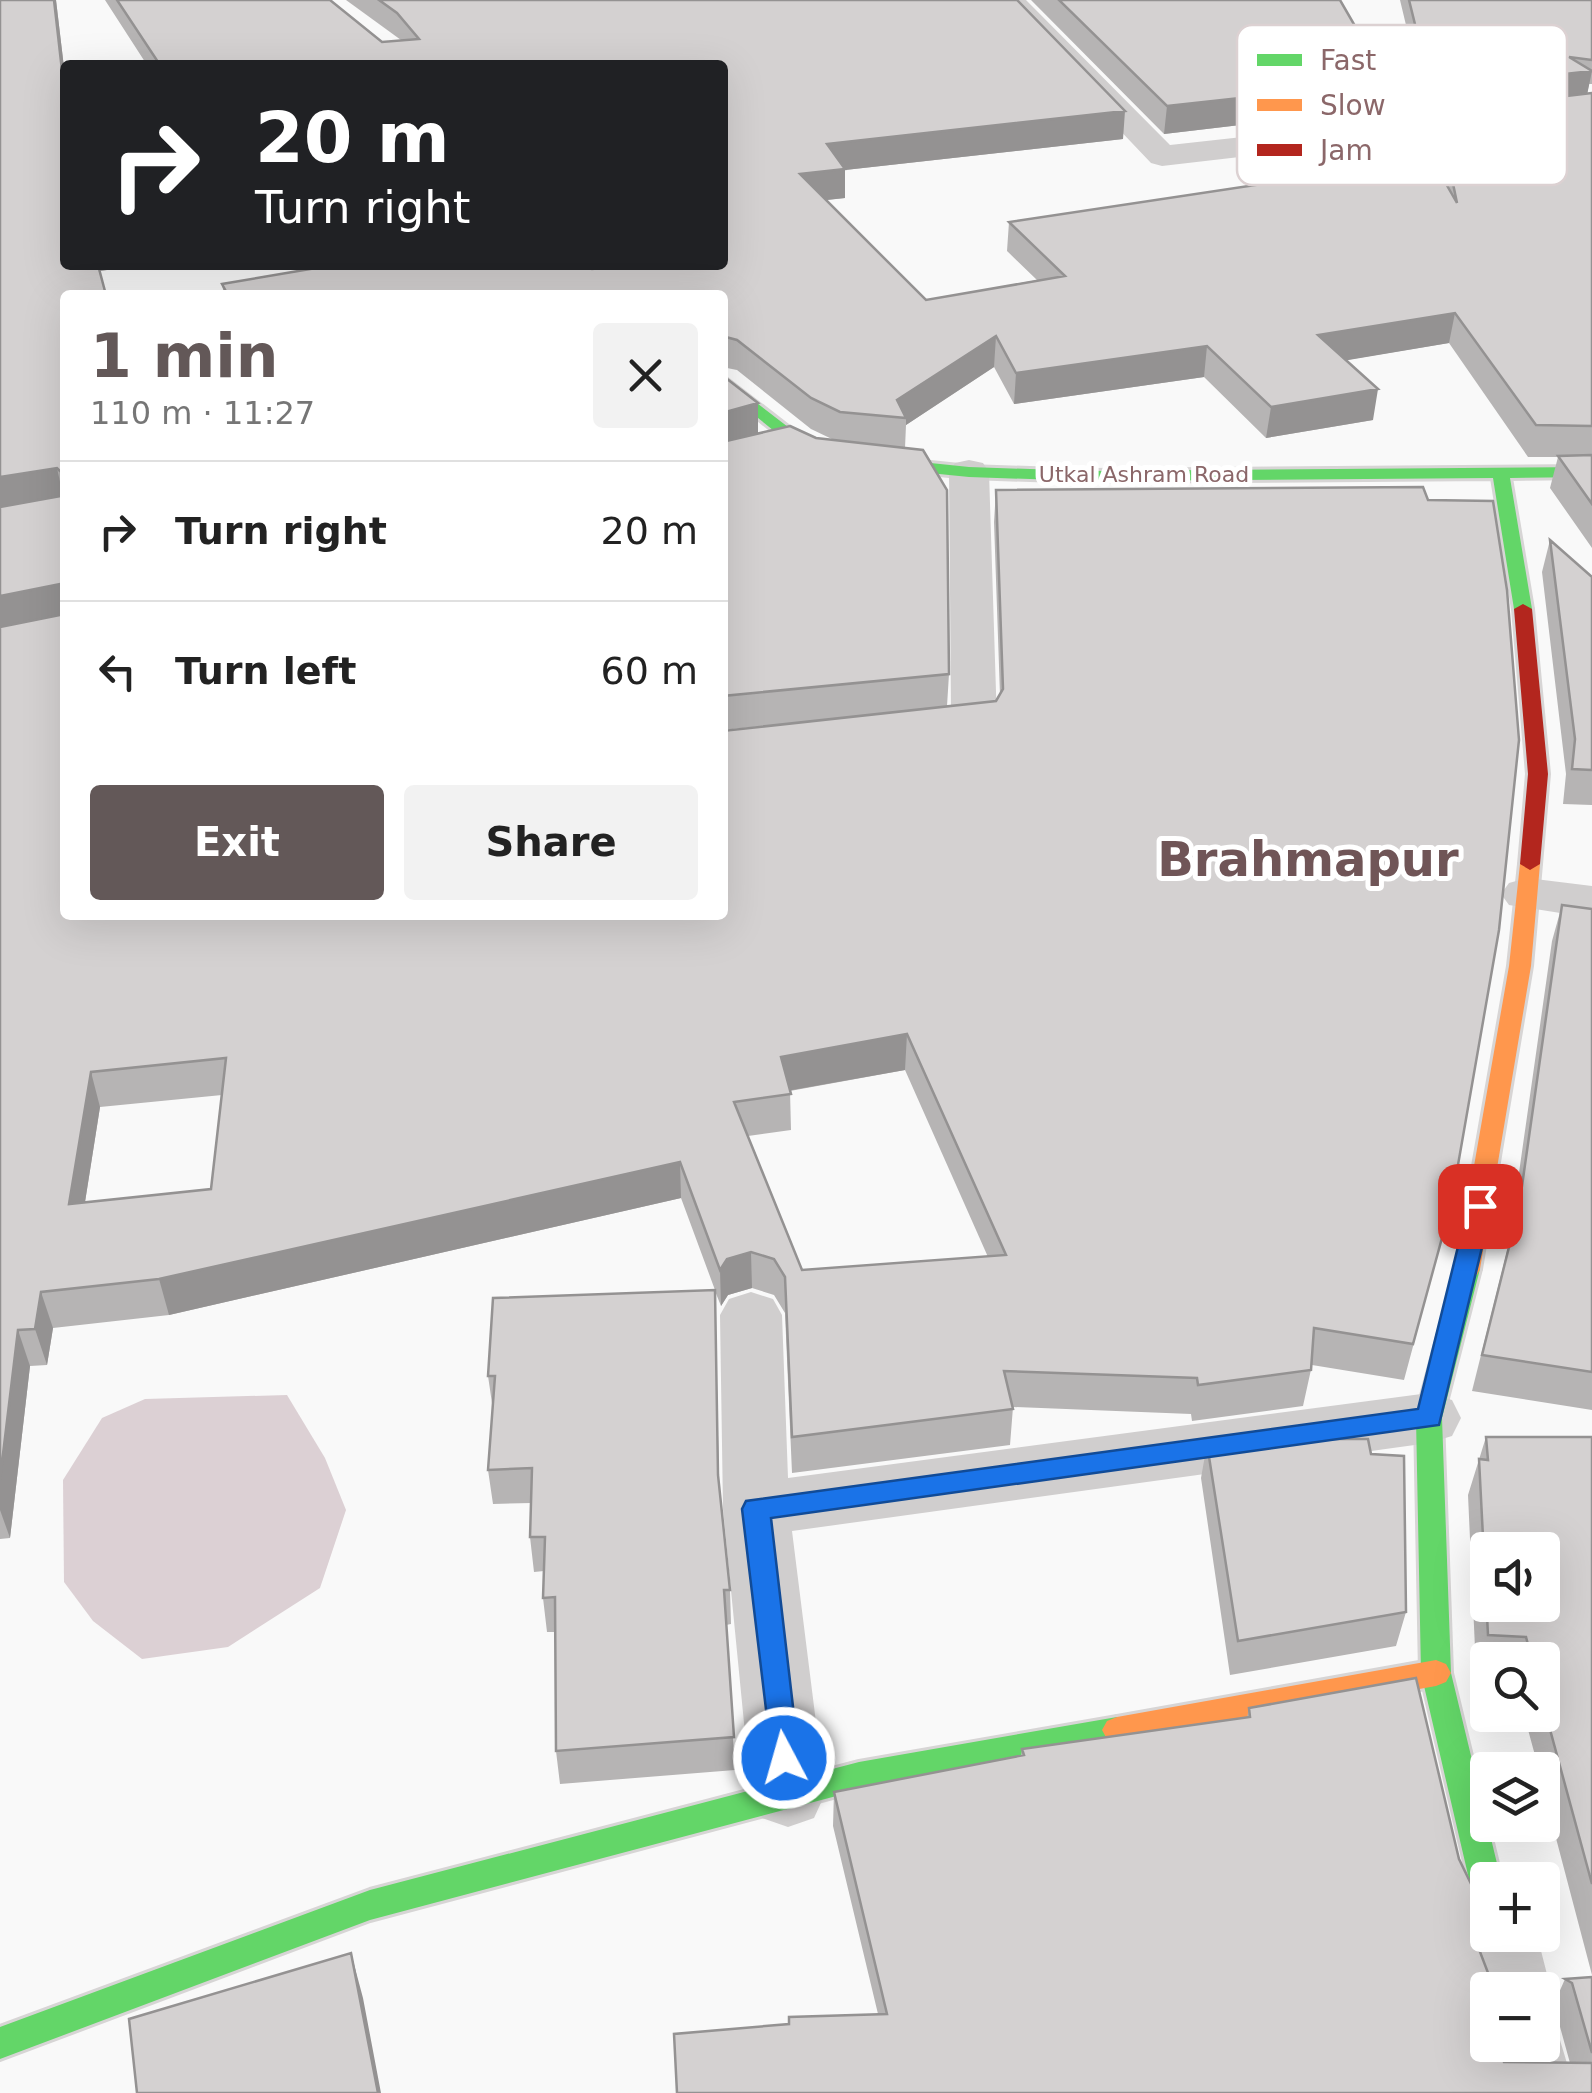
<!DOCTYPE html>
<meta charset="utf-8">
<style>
:root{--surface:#fff;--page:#f2f2f2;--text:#222;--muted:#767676;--line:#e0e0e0;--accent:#635858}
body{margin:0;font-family:"DejaVu Sans",sans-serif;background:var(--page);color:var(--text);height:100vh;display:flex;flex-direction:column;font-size:38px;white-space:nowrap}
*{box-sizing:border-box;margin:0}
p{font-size:32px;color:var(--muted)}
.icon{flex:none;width:55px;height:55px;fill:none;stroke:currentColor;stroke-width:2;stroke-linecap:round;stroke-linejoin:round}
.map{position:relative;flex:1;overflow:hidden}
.sheet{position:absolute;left:60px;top:290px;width:668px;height:630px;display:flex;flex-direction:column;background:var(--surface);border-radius:10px;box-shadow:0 10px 40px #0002}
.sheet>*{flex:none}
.banner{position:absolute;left:60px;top:60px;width:668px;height:210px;border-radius:10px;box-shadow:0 10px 40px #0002;background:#202124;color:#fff;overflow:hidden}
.controls{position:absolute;left:1470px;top:1532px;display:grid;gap:20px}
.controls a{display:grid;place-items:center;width:90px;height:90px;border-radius:10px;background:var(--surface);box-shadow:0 10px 40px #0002;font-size:50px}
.pin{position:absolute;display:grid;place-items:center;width:85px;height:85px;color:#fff;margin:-42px;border-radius:20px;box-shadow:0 5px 15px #0006}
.me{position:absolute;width:110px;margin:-55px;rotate:354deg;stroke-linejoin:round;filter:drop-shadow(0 0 8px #0008)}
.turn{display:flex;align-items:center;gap:35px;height:210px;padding:0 30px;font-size:45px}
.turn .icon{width:130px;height:130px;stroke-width:2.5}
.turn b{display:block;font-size:70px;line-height:85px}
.round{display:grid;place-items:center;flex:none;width:105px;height:105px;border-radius:10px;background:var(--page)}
.summary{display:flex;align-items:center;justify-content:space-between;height:170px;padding:0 30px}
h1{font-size:60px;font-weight:800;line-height:75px;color:var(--accent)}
.primary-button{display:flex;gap:20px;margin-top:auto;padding:20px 30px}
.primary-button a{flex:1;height:115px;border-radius:10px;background:var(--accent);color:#fff;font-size:40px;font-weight:800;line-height:115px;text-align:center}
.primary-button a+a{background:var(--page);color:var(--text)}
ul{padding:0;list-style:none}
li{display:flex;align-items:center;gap:30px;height:140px;padding:0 30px;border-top:2px solid var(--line)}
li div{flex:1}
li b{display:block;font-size:38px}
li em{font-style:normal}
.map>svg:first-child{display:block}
</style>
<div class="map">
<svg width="1592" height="2093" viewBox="0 0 1592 2093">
<rect width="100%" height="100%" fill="#f9f9f9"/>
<path fill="#dcd0d4" d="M 287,1395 L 325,1458 L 346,1510 L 320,1588 L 228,1647 L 142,1659 L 93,1621 L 64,1582 L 63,1480 L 102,1418 L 145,1399 Z"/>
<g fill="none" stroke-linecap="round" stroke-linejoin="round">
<defs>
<path id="fast" d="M 722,376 L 801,437 L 834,453 L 969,467 L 1087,471 L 1592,467 L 1592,477 L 1510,478 L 1532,609 L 1523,614 L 1514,609 L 1493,478 L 1087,481 L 969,477 L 830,463 L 789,443 L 722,389 Z
M 1468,1260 L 1477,1263 L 1480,1269 L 1442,1418 L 1451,1673 L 1501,1880 L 1488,1880 L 1488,1906 L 1477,1902 L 1472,1892 L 1421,1673 L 1416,1418 L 1456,1269 L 1459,1263 Z
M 1117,1717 L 1127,1721 L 1132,1730 L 1127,1739 L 1117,1743 L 859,1790 L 370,1920 L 0,2059 L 0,2027 L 370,1890 L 859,1762 Z"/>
<path id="slow" d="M 1530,858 L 1540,864 L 1531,966 L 1480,1269 L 1477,1275 L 1459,1275 L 1456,1269 L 1509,966 L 1520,864 Z
M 1436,1660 L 1446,1664 L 1451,1673 L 1446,1682 L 1436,1686 L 1117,1743 L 1107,1739 L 1102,1730 L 1107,1721 L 1117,1717 Z"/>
<path id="jam" d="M 1523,604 L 1532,609 L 1548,774 L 1540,864 L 1530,870 L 1520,864 L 1528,774 L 1514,609 Z"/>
</defs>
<use href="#fast" stroke="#d7d5d5" stroke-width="6"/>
<use href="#slow" stroke="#d7d5d5" stroke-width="6"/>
<use href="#jam" stroke="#d7d5d5" stroke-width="6"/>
<path fill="#d0cece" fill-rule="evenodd" d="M 996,0 L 1026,0 L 1170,145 L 1592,98 L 1592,116 L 1162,166 L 1151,163 Z
M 969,460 L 983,463 L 989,472 L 997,723 L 991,733 L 919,743 L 902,739 L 896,729 L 902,719 L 951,712 L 949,472 L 955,463 Z
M 1527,878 L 1592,886 L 1592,918 L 1509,905 L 1501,894 L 1509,883 Z
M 751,1292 L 773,1299 L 782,1315 L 788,1478 L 1429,1393 L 1452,1400 L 1461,1418 L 1452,1436 L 1429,1443 L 792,1531 L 825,1794 L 814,1818 L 788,1827 L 762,1818 L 751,1794 L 723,1509 L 720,1315 L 729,1299 Z
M 1488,1902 L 1488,1935 L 1537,1935 L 1551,1990 L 1542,2009 L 1542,1990 L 1488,1990 L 1488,2019 L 1483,2017 C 1467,1981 1454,1946 1470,1909 Z
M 1542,2013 L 1553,2017 L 1576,2093 L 1494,2093 L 1484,2045 L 1488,2036 L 1488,2045 L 1542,2045 Z"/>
<use href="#fast" fill="#63d668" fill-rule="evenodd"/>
<use href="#slow" fill="#ff974d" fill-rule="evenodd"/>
<use href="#jam" fill="#b3261e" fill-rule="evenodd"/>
</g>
<path fill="#b6b4b4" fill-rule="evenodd" d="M 0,0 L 56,0 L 65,76 L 65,265 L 106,265 L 107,270 L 100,271 L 65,915 L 836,719 L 722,730 L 722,375 L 758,403 L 758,434 L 834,440 L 811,429 L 737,370 L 722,367 L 722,295 L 224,295 L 222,284 L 298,271 L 295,265 L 588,265 L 592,269 L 609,268 L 606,265 L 722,265 L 722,65 L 147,65 L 105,0 L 330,0 L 382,42 L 401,40 L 346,0 L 1017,0 L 1123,139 L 845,170 L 845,198 L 825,200 L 926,300 L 1037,280 L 1007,251 L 1009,222 L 1300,178 L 1297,154 L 1301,127 L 1293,128 L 1292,119 L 1164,134 L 1031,0 L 1340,0 L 1392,90 L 1388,117 L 1440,173 L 1433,138 L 1438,111 L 1427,113 L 1400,0 L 1592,0 L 1592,84 L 1589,84 L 1587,94 L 1592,93 L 1592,548 L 1550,488 L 1558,457 L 1528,457 L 1449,343 L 1346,360 L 1373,420 L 1266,438 L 1204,377 L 1014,404 L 994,367 L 906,425 L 905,448 L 949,674 L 947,706 L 996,701 L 1000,695 L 994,522 L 996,490 L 1451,1205 L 1404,1380 L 1312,1365 L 1303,1406 L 1192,1421 L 1191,1414 L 1013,1407 L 1010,1445 L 792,1473 L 785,1313 L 774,1295 L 752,1288 L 728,1295 L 721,1306 L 715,1291 L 719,1483 L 730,1590 L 731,1624 L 726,1625 L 735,1770 L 560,1784 L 556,1751 L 555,1632 L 547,1632 L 543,1598 L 544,1571 L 534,1572 L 530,1537 L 531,1503 L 493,1504 L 488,1470 L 493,1410 L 488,1376 L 715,1290 L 681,1198 L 169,1315 L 53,1328 L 47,1365 L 30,1366 L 10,1538 L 0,1539 ZM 905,1070 L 988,1257 L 802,1270 L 748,1136 L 791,1130 L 790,1091 ZM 222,1095 L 211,1189 L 85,1202 L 100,1107 Z
M 1550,540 L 1592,577 L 1592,805 L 1563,804 L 1566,774 L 1542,572 Z
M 1562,905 L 1592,909 L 1592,1410 L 1472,1391 L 1509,1243 L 1552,941 Z
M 1486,1437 L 1592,1437 L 1592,1975 L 1542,1785 L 1542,1770 L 1539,1770 L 1524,1715 L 1542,1715 L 1542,1660 L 1488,1660 L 1488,1671 L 1476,1670 L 1468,1495 Z
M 1306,1439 L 1406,1612 L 1396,1646 L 1230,1675 L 1201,1478 L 1207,1444 Z
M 1416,1678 L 1459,1859 L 1474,1890 L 1477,1944 L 1493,1986 L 1500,1990 L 1505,1983 L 1553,1980 L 1553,2006 L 1565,1979 L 1592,1977 L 1592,2093 L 677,2093 L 674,2034 L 789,2024 L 789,2017 L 878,2014 L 833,1826 L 834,1792 L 1021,1755 L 1022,1749 L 1247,1718 L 1249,1708 ZM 1488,1990 L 1542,1990 L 1542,2032 L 1551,2013 L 1557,2016 L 1570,2063 L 1504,2062 L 1501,2045 L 1488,2045 Z"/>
<path fill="#949292" d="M 54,0 L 56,0 L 65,76 L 65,97 Z
M 1592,71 L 1587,95 L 1427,113 L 1431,89 Z
M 1392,90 L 1387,117 L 1293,128 L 1297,100 Z
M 1296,92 L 1292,119 L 1164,134 L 1167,106 Z
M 1125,111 L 1123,139 L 845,170 L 845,198 L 800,203 L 800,174 L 827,144 Z
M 96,265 L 106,265 L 107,270 L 97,271 Z
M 1455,313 L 1449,343 L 1313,366 L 1318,335 Z
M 996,336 L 994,367 L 906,425 L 906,418 L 897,400 Z
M 1207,346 L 1204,377 L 1014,404 L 1016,373 Z
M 1378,389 L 1373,420 L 1266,438 L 1271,407 Z
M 758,403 L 758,434 L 722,445 L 722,413 Z
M 57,468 L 64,500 L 0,510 L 0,477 Z
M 60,584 L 65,618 L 0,631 L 0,596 Z
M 907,1034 L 905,1070 L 781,1092 L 781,1057 Z
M 91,1072 L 100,1107 L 79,1240 L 69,1204 Z
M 680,1162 L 681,1198 L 169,1315 L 159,1279 Z
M 751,1252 L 752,1288 L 728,1295 L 721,1306 L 720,1270 L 727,1259 Z
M 41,1292 L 53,1328 L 47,1365 L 35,1329 Z
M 18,1330 L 30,1366 L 10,1538 L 0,1510 L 0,1479 Z
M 351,1953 L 363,1998 L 381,2093 L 378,2093 Z"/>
<path fill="#d4d1d1" stroke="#949292" stroke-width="2.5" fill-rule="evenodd" d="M 0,0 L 54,0 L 65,97 L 65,265 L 98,265 L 106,295 L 65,295 L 65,915 L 722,915 L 722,731 L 996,701 L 1003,689 L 996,490 L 1423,487 L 1428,500 L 1493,501 L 1507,590 L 1519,740 L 1499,930 L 1451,1205 L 1413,1344 L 1314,1328 L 1311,1370 L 1198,1385 L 1197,1378 L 1004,1371 L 1013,1409 L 792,1437 L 785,1277 L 774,1259 L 751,1252 L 727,1259 L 720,1270 L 680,1162 L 159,1279 L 41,1292 L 35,1329 L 18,1330 L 0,1479 L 0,627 L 60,615 L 60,584 L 0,596 L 0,507 L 61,496 L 61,472 L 57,468 L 0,477 ZM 907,1034 L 1006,1255 L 802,1270 L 734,1102 L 791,1094 L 781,1057 ZM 226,1058 L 211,1189 L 69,1204 L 91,1072 Z
M 117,0 L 330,0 L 382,42 L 419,39 L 397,13 L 379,0 L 1017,0 L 1125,111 L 827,144 L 845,169 L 800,174 L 926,300 L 1065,276 L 1009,222 L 1308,177 L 1301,126 L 1406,114 L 1457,203 L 1438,111 L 1592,93 L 1592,426 L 1536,425 L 1455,313 L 1318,335 L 1378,389 L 1271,407 L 1207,346 L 1016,373 L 996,336 L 897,400 L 906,418 L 840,412 L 811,398 L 737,340 L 722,336 L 722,295 L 228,295 L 222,284 L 310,269 L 308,265 L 588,265 L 592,269 L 635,265 L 722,265 L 722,65 L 160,65 Z
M 1059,0 L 1340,0 L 1392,90 L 1297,100 L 1296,92 L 1167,106 Z
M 1409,0 L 1592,0 L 1592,60 L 1569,57 L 1592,71 L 1431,89 Z
M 722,375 L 758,403 L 722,413 Z
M 790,426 L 816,438 L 923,450 L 947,490 L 949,674 L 722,696 L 722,442 Z
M 1592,455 L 1592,504 L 1558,456 Z
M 1550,540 L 1592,577 L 1592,770 L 1572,769 L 1575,739 Z
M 1562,905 L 1592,909 L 1592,1372 L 1482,1355 L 1519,1207 Z
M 715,1290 L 718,1475 L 730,1590 L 724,1590 L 734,1737 L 556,1751 L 555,1597 L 543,1598 L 545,1537 L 530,1537 L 532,1468 L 488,1470 L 495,1376 L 488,1376 L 493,1298 Z
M 1307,1430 L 1306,1439 L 1368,1439 L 1371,1454 L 1404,1456 L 1406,1612 L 1238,1641 L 1207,1444 Z
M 1486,1437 L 1592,1437 L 1592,1884 L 1542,1700 L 1542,1660 L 1532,1660 L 1526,1637 L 1488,1635 L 1479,1459 L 1488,1460 ZM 1488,1550 L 1542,1550 L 1542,1605 L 1488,1605 Z
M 1416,1678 L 1459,1859 L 1474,1890 L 1477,1944 L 1493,1986 L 1500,1990 L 1505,1983 L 1553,1980 L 1553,2008 L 1542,2008 L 1542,1990 L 1488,1990 L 1488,2045 L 1501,2045 L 1504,2062 L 1592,2063 L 1592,2093 L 677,2093 L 674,2034 L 789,2024 L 789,2017 L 887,2014 L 834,1792 L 1024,1755 L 1022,1749 L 1250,1717 L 1249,1708 Z
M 351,1953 L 378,2093 L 137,2093 L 129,2019 Z
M 1592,1977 L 1592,2053 L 1572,1983 L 1565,1979 Z"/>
<path fill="#1a73e8" stroke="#114b97" stroke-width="2.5" d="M 1480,1197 L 1492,1206 L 1439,1425 L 771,1518 L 799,1758 L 794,1768 L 784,1772 L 773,1768 L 742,1509 L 746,1501 L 1418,1409 L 1468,1206 Z"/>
<g text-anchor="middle" stroke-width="10" stroke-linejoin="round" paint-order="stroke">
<g font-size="22" fill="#8b6769" stroke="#fff">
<text x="1144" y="482">Utkal Ashram Road</text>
</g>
<g font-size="48" font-weight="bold" fill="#705557" stroke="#fff">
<text x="1308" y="876">Brahmapur</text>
</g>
</g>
<rect x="1237" y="25" width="330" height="160" rx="15" fill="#fff" stroke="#dcd1d2" stroke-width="2.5"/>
<rect x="1257" y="54" width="45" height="12" fill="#63d668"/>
<rect x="1257" y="99" width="45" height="12" fill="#ff974d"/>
<rect x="1257" y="144" width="45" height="12" fill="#b3261e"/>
<g font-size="28" fill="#8b6769">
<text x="1320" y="70">Fast</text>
<text x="1320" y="115">Slow</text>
<text x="1320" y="160">Jam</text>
</g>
</svg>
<div class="controls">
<a><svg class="icon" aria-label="sound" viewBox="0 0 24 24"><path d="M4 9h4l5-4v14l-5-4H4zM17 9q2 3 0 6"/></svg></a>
<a><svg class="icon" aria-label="search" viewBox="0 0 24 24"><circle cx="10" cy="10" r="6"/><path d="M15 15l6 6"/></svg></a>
<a><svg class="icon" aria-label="layers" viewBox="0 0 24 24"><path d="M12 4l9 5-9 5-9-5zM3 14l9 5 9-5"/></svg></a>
<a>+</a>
<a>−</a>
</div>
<div class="pin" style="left:1480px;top:1206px;background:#d93025"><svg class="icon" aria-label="arrive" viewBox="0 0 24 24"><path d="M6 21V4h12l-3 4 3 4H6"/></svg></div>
<svg class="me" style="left:784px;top:1758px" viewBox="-20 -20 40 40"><circle r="17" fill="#1a73e8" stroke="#fff" stroke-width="3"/><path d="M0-11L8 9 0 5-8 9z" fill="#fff"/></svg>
<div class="banner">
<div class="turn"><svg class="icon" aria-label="right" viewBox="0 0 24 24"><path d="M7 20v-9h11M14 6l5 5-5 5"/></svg><div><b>20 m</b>Turn right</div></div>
</div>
<section class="sheet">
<div class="summary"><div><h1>1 min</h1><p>110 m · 11:27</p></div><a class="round"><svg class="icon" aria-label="close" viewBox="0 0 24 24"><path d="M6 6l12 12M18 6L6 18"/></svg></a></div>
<ul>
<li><svg class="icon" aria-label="right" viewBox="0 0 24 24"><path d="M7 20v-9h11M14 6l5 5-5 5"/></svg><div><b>Turn right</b></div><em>20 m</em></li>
<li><svg class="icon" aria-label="left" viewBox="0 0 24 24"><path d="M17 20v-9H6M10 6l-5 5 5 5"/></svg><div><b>Turn left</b></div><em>60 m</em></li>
</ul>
<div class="primary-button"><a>Exit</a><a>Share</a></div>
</section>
</div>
